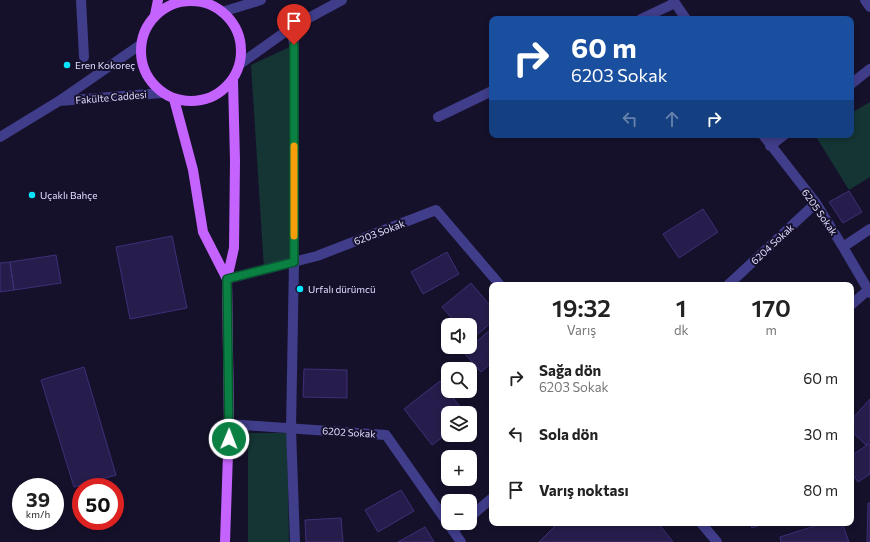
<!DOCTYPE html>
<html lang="tr">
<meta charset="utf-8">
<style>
:root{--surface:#fff;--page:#f6f6f6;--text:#222;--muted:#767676}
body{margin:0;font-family:Commissioner,sans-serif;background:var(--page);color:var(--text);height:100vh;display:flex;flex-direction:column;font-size:15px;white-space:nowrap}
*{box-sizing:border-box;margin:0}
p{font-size:13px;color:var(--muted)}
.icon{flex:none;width:22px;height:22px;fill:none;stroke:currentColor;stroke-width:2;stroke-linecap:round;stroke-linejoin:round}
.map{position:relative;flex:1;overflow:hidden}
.sheet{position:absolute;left:489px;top:282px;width:365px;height:244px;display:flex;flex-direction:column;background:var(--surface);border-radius:8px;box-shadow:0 2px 6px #0003}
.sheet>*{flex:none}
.hud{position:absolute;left:489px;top:16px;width:365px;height:122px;border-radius:8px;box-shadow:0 2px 6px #0003;background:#1a4fa0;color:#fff;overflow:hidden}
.buttons{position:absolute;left:441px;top:318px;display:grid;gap:8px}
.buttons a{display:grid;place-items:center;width:36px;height:36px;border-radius:8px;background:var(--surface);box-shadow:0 2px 6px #0003;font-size:20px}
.speed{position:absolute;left:12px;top:478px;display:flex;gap:8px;font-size:20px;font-weight:700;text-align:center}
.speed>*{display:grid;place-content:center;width:52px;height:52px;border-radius:50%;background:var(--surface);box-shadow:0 2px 6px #0003;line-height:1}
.speed small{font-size:10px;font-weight:400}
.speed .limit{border:6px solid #d22;background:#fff;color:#111}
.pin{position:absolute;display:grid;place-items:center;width:34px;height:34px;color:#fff;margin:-41px -17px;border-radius:50% 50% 50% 0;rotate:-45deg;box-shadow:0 0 4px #0007}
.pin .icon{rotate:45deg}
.me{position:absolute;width:44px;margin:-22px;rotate:1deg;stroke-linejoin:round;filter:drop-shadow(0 0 3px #0008)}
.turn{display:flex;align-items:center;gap:14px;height:84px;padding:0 16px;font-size:18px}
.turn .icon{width:52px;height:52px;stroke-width:2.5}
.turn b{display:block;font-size:28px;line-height:34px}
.lanes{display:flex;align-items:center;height:38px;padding:0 16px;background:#0003;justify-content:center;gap:20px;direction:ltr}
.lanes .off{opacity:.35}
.eta{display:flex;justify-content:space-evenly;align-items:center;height:68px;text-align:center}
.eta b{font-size:24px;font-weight:600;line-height:28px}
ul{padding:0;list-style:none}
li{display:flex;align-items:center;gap:12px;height:56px;padding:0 16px}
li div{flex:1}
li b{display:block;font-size:15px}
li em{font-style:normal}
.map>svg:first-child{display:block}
</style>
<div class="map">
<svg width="870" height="542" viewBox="0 0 870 542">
<rect width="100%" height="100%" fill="#16112b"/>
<path fill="#143534" d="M 294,45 L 294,262 L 264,269 L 251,65 Z
M 870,102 L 870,177 L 849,190 L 815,135 L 851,135 L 851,113 Z
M 248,433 L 287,433 L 289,542 L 248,542 Z"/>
<path fill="#271d4c" stroke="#3e2f78" d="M 849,191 L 862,212 L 843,223 L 829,202 Z
M 703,209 L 718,232 L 679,258 L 663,234 Z
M 172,236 L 187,308 L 130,319 L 116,247 Z
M 447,252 L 459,274 L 423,294 L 411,272 Z
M 56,255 L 61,283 L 14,290 L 10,262 Z
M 10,262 L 14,290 L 0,292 L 0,263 Z
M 471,283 L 492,308 L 492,322 L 471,340 L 470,325 L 458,325 L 442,307 Z
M 492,328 L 492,362 L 481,372 L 464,353 Z
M 84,367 L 116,475 L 74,487 L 41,380 Z
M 304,369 L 347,370 L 347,398 L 303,397 Z
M 440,381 L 465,413 L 448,413 L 448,433 L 432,445 L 404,409 Z
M 870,399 L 870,440 L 866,445 L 851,431 L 851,420 Z
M 870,443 L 870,474 L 858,482 L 851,472 L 851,456 Z
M 401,490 L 414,511 L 378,532 L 365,510 Z
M 868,503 L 870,503 L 870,542 L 867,542 Z
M 341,518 L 343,542 L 306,542 L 305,520 Z
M 558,523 L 658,523 L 673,542 L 539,542 Z
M 750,523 L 766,523 L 752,528 Z
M 824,523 L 842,523 L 849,542 L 781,542 L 780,537 Z
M 425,527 L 434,542 L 398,542 Z"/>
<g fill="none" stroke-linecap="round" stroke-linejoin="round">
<path stroke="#403d8a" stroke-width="10" d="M 81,0 L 84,57
M 673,0 L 686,19
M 865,0 L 870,7
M 222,12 L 261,0
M 641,19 L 675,3
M 292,27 L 294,45 L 294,262 L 291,429 L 295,542
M 240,64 L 292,27 L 342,0
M 851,84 L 870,69
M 59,101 L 162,93
M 438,117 L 492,91
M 763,135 L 816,203 L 843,247 L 870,293
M 0,137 L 59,101 L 140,45
M 770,146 L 784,135
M 843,247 L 870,229
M 227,279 L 317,256 L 436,210 L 500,285
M 728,285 L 816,203
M 851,305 L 868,290
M 229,424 L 386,435 L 461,542
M 470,517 L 492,498
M 701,523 L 717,542
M 453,531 L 462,523"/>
<path stroke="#c563fe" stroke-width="10" d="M141 51a50 50 0 1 1 100 0a50 50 0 1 1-100 0Z
M 155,15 L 158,0
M 174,99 L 193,170 L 203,232 L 227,279 L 229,424 L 225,542
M 227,279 L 234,248 L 235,161 L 233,80"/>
</g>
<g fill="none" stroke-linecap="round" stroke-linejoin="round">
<defs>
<path id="route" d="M 229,439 L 227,279 L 294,262 L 294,45"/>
</defs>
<use href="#route" stroke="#07532c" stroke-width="10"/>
<use href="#route" stroke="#0b8043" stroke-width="7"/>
<path stroke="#f59e0b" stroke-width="7" d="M 294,236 L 294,146"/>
</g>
<g fill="#09e4fe" stroke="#16112b" stroke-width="1.5">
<circle cx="67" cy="65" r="4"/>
<circle cx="32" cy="195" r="4"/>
<circle cx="300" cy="289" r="4"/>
</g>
<g text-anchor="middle" stroke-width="4" stroke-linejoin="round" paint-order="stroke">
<g font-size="10" fill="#e0dcff" stroke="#16112b" text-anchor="start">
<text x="75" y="69">Eren Kokoreç</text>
<text x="40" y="199">Uçaklı Bahçe</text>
<text x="308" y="293">Urfalı dürümcü</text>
</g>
<g font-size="10" fill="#e0dcff" stroke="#16112b">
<text transform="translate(111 97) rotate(-5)" y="4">Fakülte Caddesi</text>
<text transform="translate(820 212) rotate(55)" y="4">6205 Sokak</text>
<text transform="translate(379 232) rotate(-21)" y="4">6203 Sokak</text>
<text transform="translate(772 244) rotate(-43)" y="4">6204 Sokak</text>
<text transform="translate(349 432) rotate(4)" y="4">6202 Sokak</text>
</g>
</g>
</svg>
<div class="buttons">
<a><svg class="icon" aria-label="sound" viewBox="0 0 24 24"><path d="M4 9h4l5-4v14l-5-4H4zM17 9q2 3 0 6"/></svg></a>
<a><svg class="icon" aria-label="search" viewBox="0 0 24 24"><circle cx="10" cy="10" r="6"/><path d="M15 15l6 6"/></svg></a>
<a><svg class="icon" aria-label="layers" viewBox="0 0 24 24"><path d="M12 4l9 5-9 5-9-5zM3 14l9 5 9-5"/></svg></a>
<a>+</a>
<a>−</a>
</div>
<div class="speed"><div>39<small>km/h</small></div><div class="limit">50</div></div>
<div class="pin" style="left:294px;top:45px;background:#d93025"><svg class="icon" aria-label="arrive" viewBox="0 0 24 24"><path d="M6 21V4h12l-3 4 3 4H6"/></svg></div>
<svg class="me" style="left:229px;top:439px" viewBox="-20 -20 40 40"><circle r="17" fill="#0b8043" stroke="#fff" stroke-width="3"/><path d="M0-11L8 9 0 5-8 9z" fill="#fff"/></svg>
<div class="hud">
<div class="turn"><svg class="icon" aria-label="right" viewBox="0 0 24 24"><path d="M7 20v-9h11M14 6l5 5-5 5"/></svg><div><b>60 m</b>6203 Sokak</div></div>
<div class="lanes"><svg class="icon off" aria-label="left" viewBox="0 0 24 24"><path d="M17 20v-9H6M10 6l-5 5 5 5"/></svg><svg class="icon off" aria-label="ahead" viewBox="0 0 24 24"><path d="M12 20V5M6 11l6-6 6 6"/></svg><svg class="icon" aria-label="right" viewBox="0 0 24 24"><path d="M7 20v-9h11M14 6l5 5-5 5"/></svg></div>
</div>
<section class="sheet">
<div class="eta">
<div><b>19:32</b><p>Varış</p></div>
<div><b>1</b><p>dk</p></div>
<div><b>170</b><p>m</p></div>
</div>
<ul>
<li><svg class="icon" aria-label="right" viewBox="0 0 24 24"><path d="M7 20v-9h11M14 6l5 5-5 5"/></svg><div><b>Sağa dön</b><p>6203 Sokak</p></div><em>60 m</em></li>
<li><svg class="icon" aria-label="left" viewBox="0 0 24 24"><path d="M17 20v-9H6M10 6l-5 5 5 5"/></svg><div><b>Sola dön</b></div><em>30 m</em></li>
<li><svg class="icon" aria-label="arrive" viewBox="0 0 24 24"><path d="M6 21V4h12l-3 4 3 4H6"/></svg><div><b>Varış noktası</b></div><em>80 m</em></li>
</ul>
</section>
</div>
